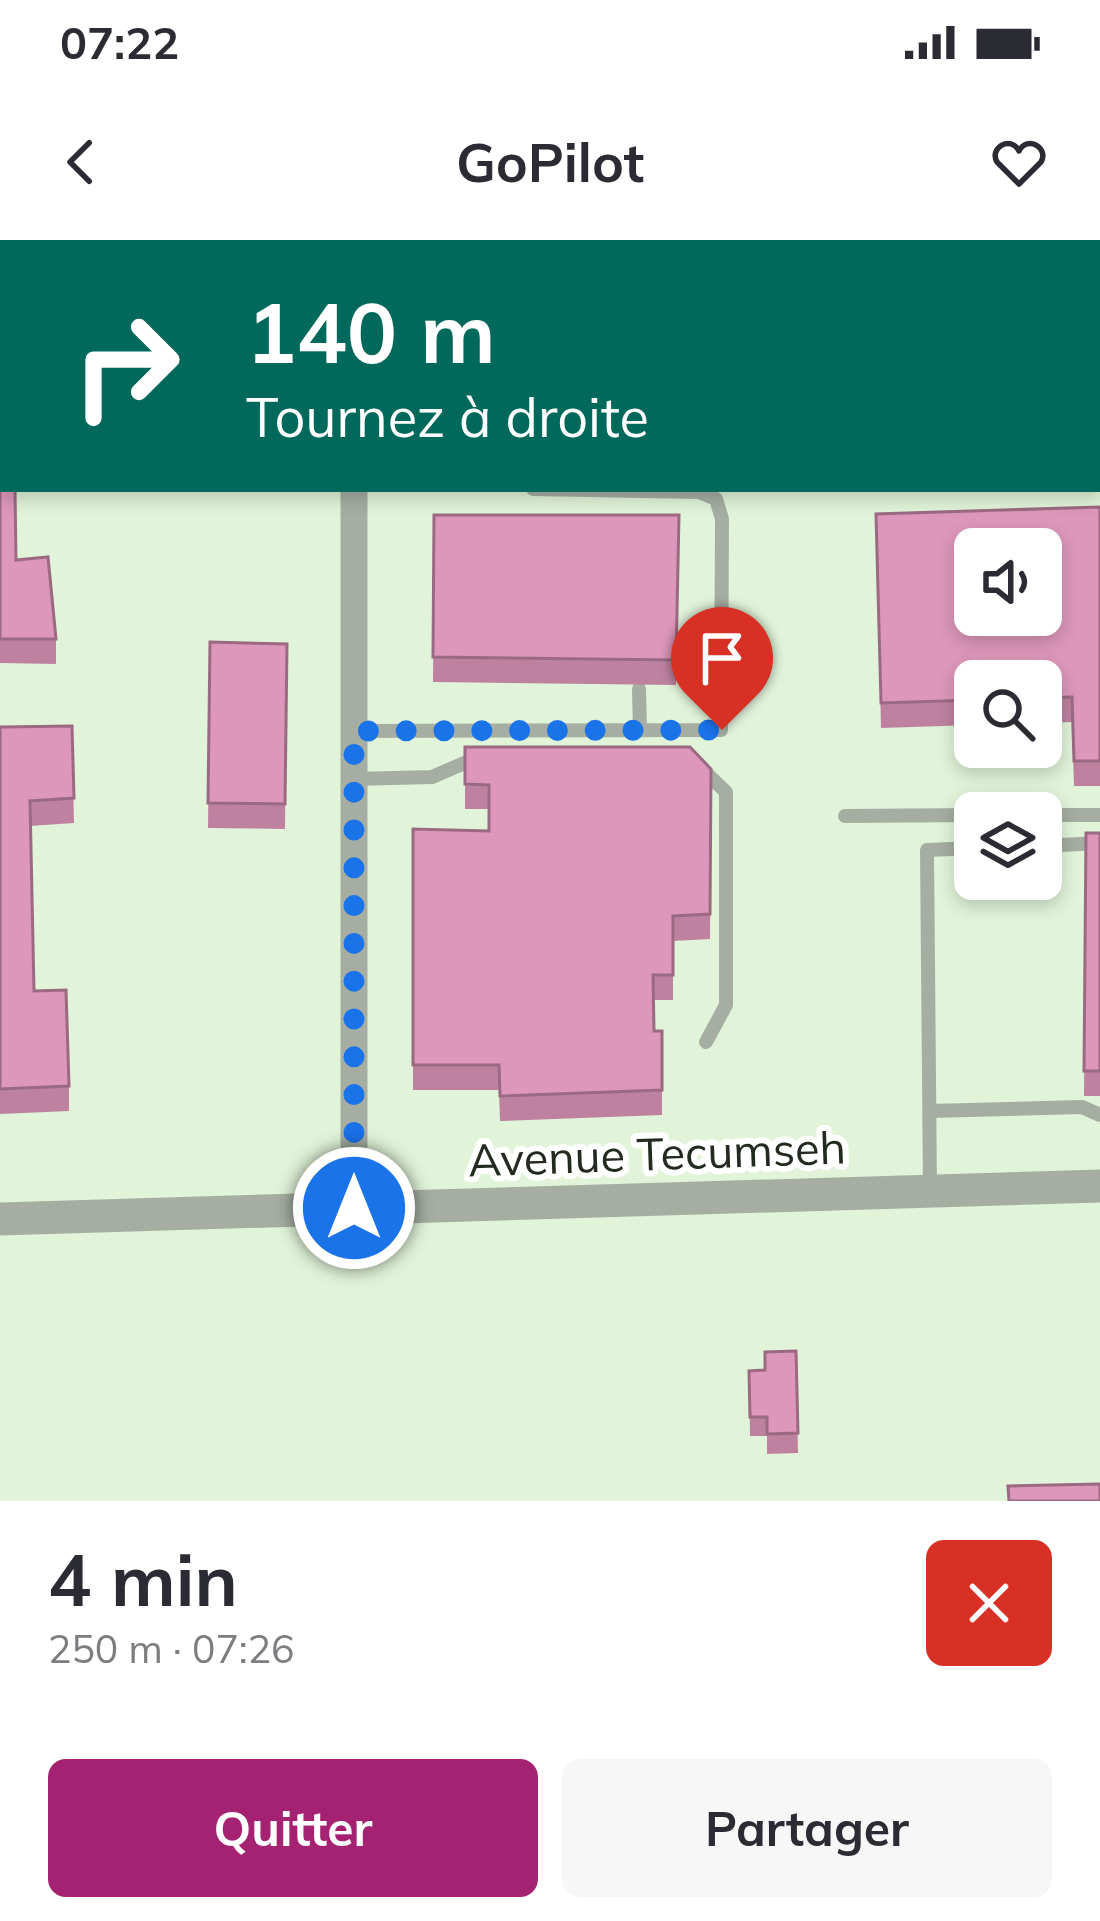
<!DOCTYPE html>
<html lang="fr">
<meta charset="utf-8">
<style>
:root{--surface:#fff;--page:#f7f7f7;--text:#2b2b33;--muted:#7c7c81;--accent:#a42271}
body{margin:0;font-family:Mulish,sans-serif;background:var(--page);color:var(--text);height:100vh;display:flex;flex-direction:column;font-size:45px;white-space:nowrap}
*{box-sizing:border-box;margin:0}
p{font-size:39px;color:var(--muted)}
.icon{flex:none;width:66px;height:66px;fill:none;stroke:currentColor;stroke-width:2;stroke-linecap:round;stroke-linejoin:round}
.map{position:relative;height:1261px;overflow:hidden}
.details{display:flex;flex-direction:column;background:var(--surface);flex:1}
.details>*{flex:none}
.top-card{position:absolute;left:0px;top:0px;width:1101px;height:252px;box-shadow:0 6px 18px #0003;background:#00695c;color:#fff;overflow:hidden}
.fabs{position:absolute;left:954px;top:288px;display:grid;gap:24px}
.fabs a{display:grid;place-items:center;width:108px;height:108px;border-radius:18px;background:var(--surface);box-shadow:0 6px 18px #0003;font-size:60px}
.pin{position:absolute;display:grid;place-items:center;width:102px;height:102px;color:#fff;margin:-123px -51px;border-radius:50% 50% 50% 0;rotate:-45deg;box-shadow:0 0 12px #0007}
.pin .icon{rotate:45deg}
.me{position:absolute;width:132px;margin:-66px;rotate:0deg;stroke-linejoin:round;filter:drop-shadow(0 0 9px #0008)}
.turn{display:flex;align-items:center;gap:42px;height:252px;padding:0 48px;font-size:54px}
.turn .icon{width:156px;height:156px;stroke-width:2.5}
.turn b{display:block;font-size:84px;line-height:102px}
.round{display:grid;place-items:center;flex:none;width:126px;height:126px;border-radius:18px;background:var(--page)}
.summary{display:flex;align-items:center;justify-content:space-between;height:204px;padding:0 48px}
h1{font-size:72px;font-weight:700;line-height:90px}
.action{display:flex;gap:24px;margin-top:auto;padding:24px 48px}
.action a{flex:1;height:138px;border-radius:18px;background:var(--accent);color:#fff;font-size:48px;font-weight:700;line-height:138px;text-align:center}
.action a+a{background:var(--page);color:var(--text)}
.status{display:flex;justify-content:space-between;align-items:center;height:84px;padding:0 60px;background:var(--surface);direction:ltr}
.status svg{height:33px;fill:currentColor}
header{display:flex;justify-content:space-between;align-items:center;height:156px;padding:0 48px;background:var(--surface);font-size:54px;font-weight:700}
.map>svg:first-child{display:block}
</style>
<div class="status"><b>07:22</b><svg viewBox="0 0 49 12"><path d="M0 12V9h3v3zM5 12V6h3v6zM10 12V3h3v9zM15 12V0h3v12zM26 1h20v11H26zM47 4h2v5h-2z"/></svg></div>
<header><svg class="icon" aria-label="back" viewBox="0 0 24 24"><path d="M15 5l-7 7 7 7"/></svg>GoPilot<svg class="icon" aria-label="heart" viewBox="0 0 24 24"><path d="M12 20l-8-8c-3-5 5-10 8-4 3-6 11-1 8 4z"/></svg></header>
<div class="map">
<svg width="1100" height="1261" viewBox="0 0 1100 1261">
<rect width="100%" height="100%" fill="#e1f4d9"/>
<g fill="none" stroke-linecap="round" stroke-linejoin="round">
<path stroke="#a6aea3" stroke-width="14" d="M 704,0 L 704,3
M 836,0 L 836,3
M 408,3 L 408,0
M 1098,222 L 1100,222
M 639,449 L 640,490
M 354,491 L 721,490 L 722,279 L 716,259 L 699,252 L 533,249
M 702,529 L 726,552 L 726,765 L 706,802
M 354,539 L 432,537 L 469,521 L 478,521
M 1041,575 L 1100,575
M 845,576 L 975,575
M 1041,606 L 1100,603
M 930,871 L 1082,867 L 1100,875
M 930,951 L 927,610 L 975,608"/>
<path stroke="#a6aea3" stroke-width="27" d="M 355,3 L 355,0
M 354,968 L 354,249"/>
<path stroke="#a6aea3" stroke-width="33" d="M 0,979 L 1100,946"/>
</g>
<path fill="#be82a0" d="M 0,0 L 3,3 L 16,320 L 56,399 L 56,424 L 0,423 Z
M 1098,36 L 1100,36 L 1100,141 L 1098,141 Z
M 1100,267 L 1100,546 L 1074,546 L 1072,482 L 1041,483 L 1041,441 L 975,441 L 975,485 L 881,488 L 876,274 Z
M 434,275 L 679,275 L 676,445 L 433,442 Z
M 210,402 L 287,404 L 285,589 L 208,588 Z
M 72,486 L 74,583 L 30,586 L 34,751 L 69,846 L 69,871 L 0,874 L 0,487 Z
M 465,507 L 711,529 L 710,699 L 673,701 L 673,760 L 654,760 L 654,791 L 662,791 L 662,875 L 500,881 L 499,850 L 413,850 L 413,589 L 489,591 L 489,569 L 465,569 Z
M 1086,593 L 1100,593 L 1100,856 L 1084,856 Z
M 796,1111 L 798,1213 L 767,1214 L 767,1196 L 750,1196 L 749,1131 L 765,1130 Z"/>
<path fill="#dd97ba" stroke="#9b6a82" stroke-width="3" fill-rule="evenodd" d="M 0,0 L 45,0 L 45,3 L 3,3 L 3,249 L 15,249 L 16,320 L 48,317 L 56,399 L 0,399 Z
M 128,0 L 246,0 L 246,3 L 128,3 Z
M 431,0 L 554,0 L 554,3 L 431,3 Z
M 1098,36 L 1100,36 L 1100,116 L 1098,116 Z
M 1100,267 L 1100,521 L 1074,521 L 1072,457 L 1041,458 L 1041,441 L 975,441 L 975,460 L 881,463 L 876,274 ZM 975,309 L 1041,309 L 1041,375 L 975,375 Z
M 434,275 L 679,275 L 676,420 L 433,417 Z
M 210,402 L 287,404 L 285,564 L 208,563 Z
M 72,486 L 74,558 L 30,561 L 34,751 L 66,750 L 69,846 L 0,849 L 0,487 Z
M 465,507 L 690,507 L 711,529 L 710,674 L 673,676 L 673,735 L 653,735 L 654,791 L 662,791 L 662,850 L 500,856 L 499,825 L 413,825 L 413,589 L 489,591 L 489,545 L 465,544 Z
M 1086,593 L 1100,593 L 1100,831 L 1084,831 Z
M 796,1111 L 798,1193 L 767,1194 L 767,1177 L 750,1177 L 749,1131 L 765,1130 L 765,1112 Z
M 1100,1244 L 1100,1261 L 1009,1261 L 1008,1246 Z"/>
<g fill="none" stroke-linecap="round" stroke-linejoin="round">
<path stroke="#1a73e8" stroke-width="21" stroke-dasharray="0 37.8" d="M 354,968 L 354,491 L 722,490"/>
</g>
<g text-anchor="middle" stroke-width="12" stroke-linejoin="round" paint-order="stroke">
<g font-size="45" fill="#232a20" stroke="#fff">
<text transform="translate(657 914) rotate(-2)" y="16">Avenue Tecumseh</text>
</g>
</g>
</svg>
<div class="fabs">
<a><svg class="icon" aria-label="sound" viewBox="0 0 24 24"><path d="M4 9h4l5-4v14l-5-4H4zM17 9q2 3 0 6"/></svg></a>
<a><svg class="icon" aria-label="search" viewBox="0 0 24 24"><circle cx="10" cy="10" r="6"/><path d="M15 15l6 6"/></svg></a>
<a><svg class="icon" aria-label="layers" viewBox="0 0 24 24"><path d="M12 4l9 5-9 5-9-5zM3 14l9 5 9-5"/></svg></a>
</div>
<div class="pin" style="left:722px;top:490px;background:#d93025"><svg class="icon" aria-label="arrive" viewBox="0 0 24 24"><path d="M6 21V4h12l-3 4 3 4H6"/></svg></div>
<svg class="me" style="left:354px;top:968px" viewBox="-20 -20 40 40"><circle r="17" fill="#1a73e8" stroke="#fff" stroke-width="3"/><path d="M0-11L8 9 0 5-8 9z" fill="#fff"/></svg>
<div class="top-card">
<div class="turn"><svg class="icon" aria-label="right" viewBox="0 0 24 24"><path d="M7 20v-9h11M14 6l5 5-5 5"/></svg><div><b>140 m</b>Tournez à droite</div></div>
</div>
</div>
<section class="details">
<div class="summary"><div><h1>4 min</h1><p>250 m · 07:26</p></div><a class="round" style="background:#d93025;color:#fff"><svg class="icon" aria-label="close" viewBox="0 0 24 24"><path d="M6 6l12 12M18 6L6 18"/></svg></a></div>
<div class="action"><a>Quitter</a><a>Partager</a></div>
</section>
